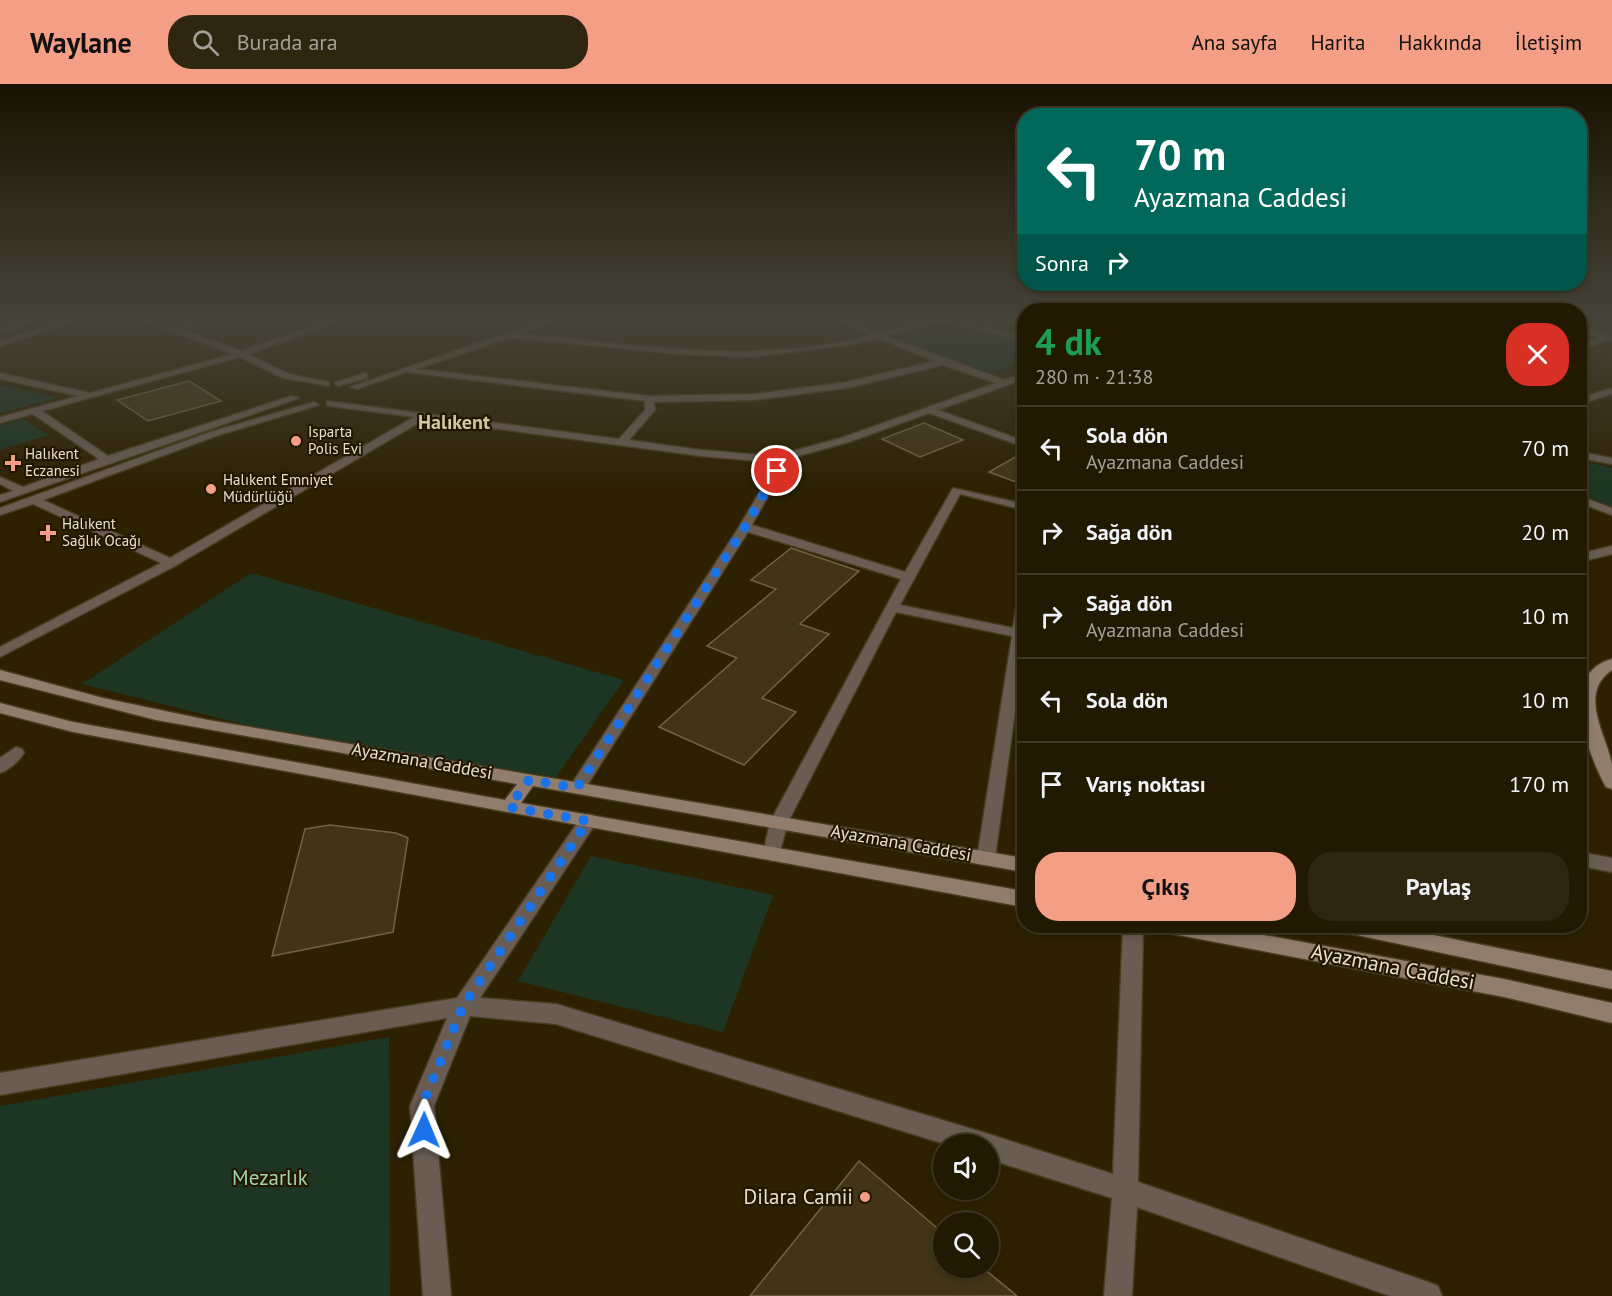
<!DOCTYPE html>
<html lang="tr">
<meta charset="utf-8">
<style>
:root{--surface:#221902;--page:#2e2611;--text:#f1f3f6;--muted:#a2a099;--line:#3f3824;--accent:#f49e86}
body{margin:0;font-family:"PT Sans",sans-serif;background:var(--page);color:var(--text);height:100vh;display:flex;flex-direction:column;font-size:22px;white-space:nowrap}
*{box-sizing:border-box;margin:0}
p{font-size:20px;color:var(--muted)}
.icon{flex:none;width:33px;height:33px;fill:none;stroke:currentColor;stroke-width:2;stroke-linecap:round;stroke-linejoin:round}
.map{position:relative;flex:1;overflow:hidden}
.drawer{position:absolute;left:1017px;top:219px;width:570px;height:630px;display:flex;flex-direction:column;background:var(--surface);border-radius:24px;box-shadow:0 3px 9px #0003,0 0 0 2px var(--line)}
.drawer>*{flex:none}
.banner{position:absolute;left:1017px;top:24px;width:570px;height:183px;border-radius:24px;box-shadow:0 3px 9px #0003,0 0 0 2px var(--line);background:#00695c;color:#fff;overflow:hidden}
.fabs{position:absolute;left:933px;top:1050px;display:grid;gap:12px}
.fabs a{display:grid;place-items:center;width:66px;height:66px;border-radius:50%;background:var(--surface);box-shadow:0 3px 9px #0003,0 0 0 2px var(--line);font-size:30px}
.pin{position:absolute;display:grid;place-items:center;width:51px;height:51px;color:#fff;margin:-26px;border:3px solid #fff;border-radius:50%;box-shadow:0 2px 6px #0007}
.me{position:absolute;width:66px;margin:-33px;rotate:1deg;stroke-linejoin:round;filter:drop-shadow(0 0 4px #0008)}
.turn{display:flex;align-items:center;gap:21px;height:126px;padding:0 18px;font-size:27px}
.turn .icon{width:78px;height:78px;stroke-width:2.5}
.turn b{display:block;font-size:42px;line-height:51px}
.then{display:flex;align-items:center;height:57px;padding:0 18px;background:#0003;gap:12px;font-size:22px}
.round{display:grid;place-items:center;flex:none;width:63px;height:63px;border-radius:24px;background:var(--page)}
.head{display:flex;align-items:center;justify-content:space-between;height:102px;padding:0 18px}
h1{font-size:36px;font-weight:800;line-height:45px;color:#1e9e55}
.action{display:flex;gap:12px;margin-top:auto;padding:12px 18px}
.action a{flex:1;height:69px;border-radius:24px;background:var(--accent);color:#111;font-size:24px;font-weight:800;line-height:69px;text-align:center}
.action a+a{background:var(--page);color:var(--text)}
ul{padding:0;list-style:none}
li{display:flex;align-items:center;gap:18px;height:84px;padding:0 18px;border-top:2px solid var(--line)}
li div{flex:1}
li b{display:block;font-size:22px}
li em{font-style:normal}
header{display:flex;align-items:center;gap:36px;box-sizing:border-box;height:84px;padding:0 30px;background:var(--accent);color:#111}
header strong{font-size:28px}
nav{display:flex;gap:33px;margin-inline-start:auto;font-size:21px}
.search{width:420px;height:54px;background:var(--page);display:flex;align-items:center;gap:15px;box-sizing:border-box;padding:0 21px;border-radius:24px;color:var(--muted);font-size:22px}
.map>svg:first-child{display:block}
</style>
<header>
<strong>Waylane</strong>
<div class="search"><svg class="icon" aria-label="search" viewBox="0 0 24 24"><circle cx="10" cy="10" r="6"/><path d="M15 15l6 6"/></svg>Burada ara</div>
<nav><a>Ana sayfa</a><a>Harita</a><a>Hakkında</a><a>İletişim</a></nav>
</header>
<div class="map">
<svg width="1612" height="1212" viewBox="0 0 1612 1212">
<rect width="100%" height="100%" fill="#2d2102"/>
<path fill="#1c3623" d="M 938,239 L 1024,258 L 1024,278 L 992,288 L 980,286 L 889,252 Z
M 0,301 L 58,314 L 0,329 Z
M 23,335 L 49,351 L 0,366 L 0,342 Z
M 1580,377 L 1612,384 L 1612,423 L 1580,409 Z
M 251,489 L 624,596 L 556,693 L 263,645 L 82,600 Z
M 591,772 L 773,811 L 723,948 L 518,897 Z
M 389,953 L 390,1212 L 0,1212 L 0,1022 Z"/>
<path fill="#413516" stroke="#716343" stroke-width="1.5" d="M 189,297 L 221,317 L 148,337 L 117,316 Z
M 924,339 L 963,356 L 920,373 L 882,355 Z
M 1024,368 L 1024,401 L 989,388 Z
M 791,464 L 859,487 L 800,540 L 829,550 L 762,614 L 796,628 L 744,681 L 659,643 L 737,574 L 707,562 L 776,505 L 751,496 Z
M 330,741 L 396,749 L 408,754 L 393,848 L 272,872 L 305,745 Z
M 859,1077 L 944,1150 L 944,1184 L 983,1184 L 1017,1212 L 750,1212 Z"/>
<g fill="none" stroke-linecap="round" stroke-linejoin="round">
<defs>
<path id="street" d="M 31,235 L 43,235 L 0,249 L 0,244 Z
M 70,235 L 82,235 L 0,262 L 0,257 Z
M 140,235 C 152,235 162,242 173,243 C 183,244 198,235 211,235 L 181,246 L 241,267 L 333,235 L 345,235 L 248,270 L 289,290 L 329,298 L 329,302 L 283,294 L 240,273 L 42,327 L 108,372 L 291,312 L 299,314 L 0,418 L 0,411 L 13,407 L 0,400 L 0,393 L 23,403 L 99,375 L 33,330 L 0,339 L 0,333 L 79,312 L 0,295 L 0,289 L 90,309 L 233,270 Z
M 549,235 L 561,235 L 521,250 C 636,261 759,282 871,251 L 835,235 L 846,235 L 879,249 L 929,235 L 953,235 L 981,242 L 996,235 L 1007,235 L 989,244 L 1024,253 L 1024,257 L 941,237 L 887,252 L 1004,296 L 1024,290 L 1024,295 L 938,326 L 1024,357 L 1024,363 L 929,329 L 849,358 L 780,377 L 782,387 L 752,441 L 905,488 L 953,404 L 1024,420 L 1024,426 L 960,410 L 900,521 L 1013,544 L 1017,518 L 1024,514 L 1024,562 L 995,774 L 992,779 L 986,781 L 980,779 L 977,774 L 1012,552 L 896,528 L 788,738 L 778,775 L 772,777 L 766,775 L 763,770 L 770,738 L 901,495 L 748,448 L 583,708 L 571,708 L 569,704 L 739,443 L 772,387 L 769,378 L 701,372 L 425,335 L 175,482 L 0,573 L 0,563 L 161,479 L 33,420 L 0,431 L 0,424 L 210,348 L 314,318 L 319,321 L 216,352 L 43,416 L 170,474 L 414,333 L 330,322 L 327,321 L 327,317 L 619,355 L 645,326 L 645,317 L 406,288 L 357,305 L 350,303 ZM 511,253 L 678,270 L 752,273 L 855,260 L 878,254 L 935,277 L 847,298 L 755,310 L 649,312 L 417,285 ZM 943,281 L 996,299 L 841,354 L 774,372 L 701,366 L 629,356 L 655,326 L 654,318 L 755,316 L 847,304 Z
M 704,235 L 761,235 L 757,237 L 708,237 Z
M 1580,243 L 1610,250 L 1612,256 L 1607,255 L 1580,267 L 1580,262 L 1599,253 L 1580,247 Z
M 364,289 L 367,290 L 367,294 L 338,302 L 334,299 Z
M 1612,304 L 1612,310 L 1580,320 L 1580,314 Z
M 1580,368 L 1612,374 L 1612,380 L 1580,374 Z
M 1580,412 L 1612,424 L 1612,431 L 1580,419 Z
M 1612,462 L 1612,470 L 1580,478 L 1580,470 Z
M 1580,584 L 1598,592 L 1600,595 L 1593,600 L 1580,594 Z
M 16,663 L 22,665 L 24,669 C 19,677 9,686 0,689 L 0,674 Z
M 588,730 L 594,732 L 597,737 L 594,742 L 480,914 L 556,920 L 982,1048 L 1113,1090 L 1123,842 L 1143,842 L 1138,1098 L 1428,1198 L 1438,1202 L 1442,1212 L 1390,1212 L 1137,1123 L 1132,1212 L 1104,1212 L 1112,1114 L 988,1075 L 988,1060 L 945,1060 L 556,940 L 470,932 L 434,1022 L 451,1212 L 423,1212 L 410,1022 L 447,934 L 0,1011 L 0,989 L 457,914 L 582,732 Z
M 1580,768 L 1612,774 L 1612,788 L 1580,782 Z"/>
<path id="secondary" d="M 1612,575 L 1612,586 C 1577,610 1607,651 1612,681 C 1612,689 1612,697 1612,705 L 1606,703 C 1588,672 1558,588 1612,575 Z
M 0,586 L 103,614 L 208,636 L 1024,774 L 1024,788 L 533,702 L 521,719 L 1024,807 L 1024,823 L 73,648 L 0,629 L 0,619 L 73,638 L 505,716 L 517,700 L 156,636 L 0,596 Z
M 1163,842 L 1215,842 L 1504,895 L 1612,919 L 1612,939 L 1504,913 L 1173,850 L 1166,848 Z
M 1342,842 L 1389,842 L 1612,887 L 1612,905 L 1352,850 L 1345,848 Z"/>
</defs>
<use href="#street" stroke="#473c1f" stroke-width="3"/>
<use href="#secondary" stroke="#473c1f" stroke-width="3"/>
<use href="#street" fill="#695c53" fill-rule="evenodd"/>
<use href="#secondary" fill="#917d6d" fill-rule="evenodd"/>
</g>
<linearGradient id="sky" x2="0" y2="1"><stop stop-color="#191201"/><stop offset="0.58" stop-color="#464339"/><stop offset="1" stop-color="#464339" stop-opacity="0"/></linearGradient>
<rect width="1612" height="405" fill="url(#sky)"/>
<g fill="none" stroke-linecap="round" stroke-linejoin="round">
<path stroke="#1a73e8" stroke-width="10" stroke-dasharray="0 18" d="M 424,1046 L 422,1022 L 463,922 L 588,737 L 509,723 L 529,696 L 577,704 L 745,443 L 777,387"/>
</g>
<g fill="#f49e86" stroke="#231700" stroke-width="2">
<circle cx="296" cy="357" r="6"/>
<path d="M10 370h6v6h6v6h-6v6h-6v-6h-6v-6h6z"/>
<circle cx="211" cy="405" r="6"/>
<path d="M45 440h6v6h6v6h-6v6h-6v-6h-6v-6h6z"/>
<circle cx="865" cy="1113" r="6"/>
</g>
<g text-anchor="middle" stroke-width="4.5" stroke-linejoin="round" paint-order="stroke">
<g font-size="15" fill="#e7e0ce" stroke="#231700" text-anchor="start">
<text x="308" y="353">Isparta<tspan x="308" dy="17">Polis Evi</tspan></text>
<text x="25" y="375">Halıkent<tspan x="25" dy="17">Eczanesi</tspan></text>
<text x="223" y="401">Halıkent Emniyet<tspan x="223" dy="17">Müdürlüğü</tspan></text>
<text x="62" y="445">Halıkent<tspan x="62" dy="17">Sağlık Ocağı</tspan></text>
</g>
<g font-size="18" fill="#e7e0ce" stroke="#231700">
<text transform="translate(422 677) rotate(10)" y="6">Ayazmana Caddesi</text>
<text transform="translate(901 759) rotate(10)" y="6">Ayazmana Caddesi</text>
</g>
<g font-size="20" font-weight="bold" fill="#d4c5a2" stroke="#231700">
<text x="454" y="345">Halıkent</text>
</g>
<g font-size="21" fill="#e7e0ce" stroke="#231700">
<text transform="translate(1393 883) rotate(11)" y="7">Ayazmana Caddesi</text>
</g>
<g font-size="21" fill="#9fd5ac" stroke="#231700">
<text x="270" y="1101">Mezarlık</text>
</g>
<g font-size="21" fill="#e7e0ce" stroke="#231700" text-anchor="end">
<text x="853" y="1120">Dilara Camii</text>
</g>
</g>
</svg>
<div class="fabs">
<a><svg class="icon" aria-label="sound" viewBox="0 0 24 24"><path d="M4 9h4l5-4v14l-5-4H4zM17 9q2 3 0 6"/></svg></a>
<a><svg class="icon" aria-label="search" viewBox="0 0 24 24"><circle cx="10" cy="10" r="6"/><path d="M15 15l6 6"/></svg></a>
</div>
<div class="pin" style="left:777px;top:387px;background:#d93025"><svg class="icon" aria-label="arrive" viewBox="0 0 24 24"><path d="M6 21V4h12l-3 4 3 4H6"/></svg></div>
<svg class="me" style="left:424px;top:1046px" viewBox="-20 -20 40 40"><path d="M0-17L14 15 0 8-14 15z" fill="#1a73e8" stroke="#fff" stroke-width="4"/></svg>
<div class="banner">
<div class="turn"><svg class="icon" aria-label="left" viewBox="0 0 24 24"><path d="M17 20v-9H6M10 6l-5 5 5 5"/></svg><div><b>70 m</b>Ayazmana Caddesi</div></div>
<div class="then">Sonra<svg class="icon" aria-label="right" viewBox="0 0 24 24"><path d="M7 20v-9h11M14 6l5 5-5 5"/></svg></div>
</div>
<section class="drawer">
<div class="head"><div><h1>4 dk</h1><p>280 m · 21:38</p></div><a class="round" style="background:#d93025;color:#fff"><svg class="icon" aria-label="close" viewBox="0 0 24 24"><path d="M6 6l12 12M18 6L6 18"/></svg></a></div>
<ul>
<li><svg class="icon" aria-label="left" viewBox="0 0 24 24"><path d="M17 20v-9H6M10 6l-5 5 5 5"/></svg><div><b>Sola dön</b><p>Ayazmana Caddesi</p></div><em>70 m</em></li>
<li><svg class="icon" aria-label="right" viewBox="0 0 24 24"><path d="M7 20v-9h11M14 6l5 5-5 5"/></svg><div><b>Sağa dön</b></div><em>20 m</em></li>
<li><svg class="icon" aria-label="right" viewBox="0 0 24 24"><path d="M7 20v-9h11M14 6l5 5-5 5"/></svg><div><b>Sağa dön</b><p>Ayazmana Caddesi</p></div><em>10 m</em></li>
<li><svg class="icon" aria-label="left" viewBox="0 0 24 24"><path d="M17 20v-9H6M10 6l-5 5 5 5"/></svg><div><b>Sola dön</b></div><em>10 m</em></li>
<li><svg class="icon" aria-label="arrive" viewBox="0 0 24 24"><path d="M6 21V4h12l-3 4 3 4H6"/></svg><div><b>Varış noktası</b></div><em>170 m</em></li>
</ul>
<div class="action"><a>Çıkış</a><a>Paylaş</a></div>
</section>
</div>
